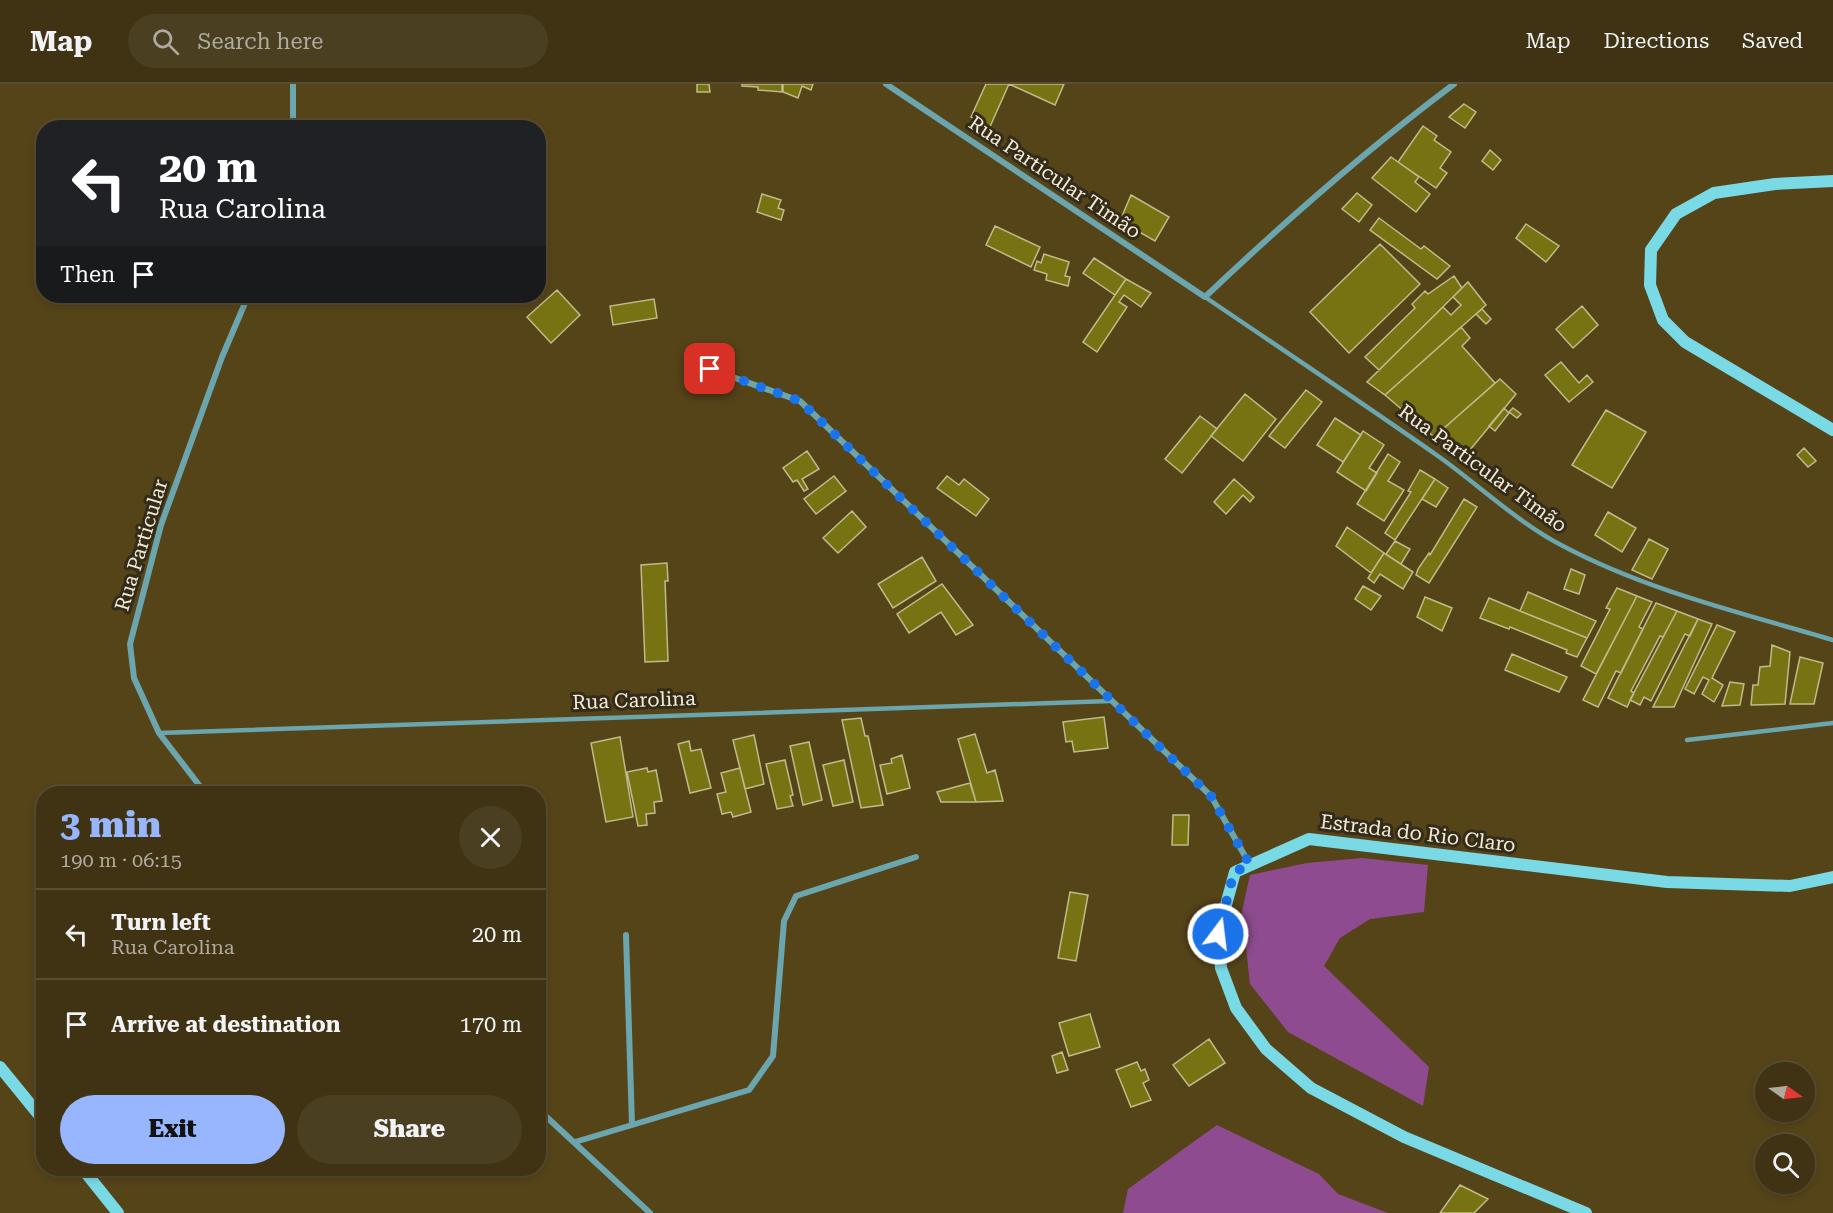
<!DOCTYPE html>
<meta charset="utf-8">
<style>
:root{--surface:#403313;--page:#4b3f21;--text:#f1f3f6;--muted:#aeaaa0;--line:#594e33;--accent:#98b6fd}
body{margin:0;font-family:"Roboto Serif",serif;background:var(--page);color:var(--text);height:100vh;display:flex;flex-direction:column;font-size:22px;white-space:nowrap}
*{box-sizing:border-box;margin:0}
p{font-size:20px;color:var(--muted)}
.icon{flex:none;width:33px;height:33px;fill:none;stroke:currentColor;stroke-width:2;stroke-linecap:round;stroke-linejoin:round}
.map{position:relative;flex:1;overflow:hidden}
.details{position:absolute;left:36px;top:702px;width:510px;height:390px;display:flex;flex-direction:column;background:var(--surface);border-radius:24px;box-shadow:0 3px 9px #0003,0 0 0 2px var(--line)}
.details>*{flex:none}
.hud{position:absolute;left:36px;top:36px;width:510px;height:183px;border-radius:24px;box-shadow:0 3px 9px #0003,0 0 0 2px var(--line);background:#202124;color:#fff;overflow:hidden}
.needle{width:39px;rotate:104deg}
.buttons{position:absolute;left:1755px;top:978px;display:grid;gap:12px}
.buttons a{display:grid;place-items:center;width:60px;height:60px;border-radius:50%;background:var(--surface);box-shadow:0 3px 9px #0003,0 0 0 2px var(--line);font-size:30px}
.pin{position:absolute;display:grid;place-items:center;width:51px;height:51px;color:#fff;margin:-26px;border-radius:12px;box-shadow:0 3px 9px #0006}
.me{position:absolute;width:66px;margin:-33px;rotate:15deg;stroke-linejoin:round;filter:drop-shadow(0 0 4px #0008)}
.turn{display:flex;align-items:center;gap:21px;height:126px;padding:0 24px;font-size:27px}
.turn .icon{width:78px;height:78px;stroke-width:2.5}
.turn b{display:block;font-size:42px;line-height:51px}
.then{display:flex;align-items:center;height:57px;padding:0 24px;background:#0003;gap:12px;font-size:22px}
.round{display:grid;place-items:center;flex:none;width:63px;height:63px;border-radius:32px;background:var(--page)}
.summary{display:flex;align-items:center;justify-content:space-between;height:102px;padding:0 24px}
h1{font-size:36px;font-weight:800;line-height:45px;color:var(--accent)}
.cta{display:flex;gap:12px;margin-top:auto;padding:12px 24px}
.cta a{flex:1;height:69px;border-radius:36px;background:var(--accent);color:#111;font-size:24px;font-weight:800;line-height:69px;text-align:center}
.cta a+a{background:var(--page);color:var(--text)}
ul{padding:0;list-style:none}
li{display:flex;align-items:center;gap:18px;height:90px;padding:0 24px;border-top:2px solid var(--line)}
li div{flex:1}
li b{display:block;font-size:22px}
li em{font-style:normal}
header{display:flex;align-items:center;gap:36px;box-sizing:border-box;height:84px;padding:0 30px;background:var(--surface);border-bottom:2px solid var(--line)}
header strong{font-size:28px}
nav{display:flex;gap:33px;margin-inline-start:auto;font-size:21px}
.search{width:420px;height:54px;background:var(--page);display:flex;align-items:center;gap:15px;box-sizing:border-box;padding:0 21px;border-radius:33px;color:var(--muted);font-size:22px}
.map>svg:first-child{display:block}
</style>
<header>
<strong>Map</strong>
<div class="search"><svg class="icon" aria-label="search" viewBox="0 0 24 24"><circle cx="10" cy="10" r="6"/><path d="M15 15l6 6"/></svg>Search here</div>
<nav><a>Map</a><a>Directions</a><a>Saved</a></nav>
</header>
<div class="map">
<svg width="1833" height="1129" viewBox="0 0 1833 1129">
<rect width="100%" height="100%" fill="#564419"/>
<path fill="#8e4b8f" d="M 1362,774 L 1428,781 L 1424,828 L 1370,835 L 1340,854 L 1324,882 L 1429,983 L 1423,1022 L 1288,948 L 1250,900 L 1242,827 L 1250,791 L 1307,779 Z
M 1217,1041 L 1319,1090 L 1338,1110 L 1388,1129 L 1123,1129 L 1128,1105 Z"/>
<path fill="#777212" stroke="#bebc8c" stroke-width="1.5" d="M 697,0 L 709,0 L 710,8 L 697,8 Z
M 742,0 L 782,0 L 782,8 L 758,6 L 758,3 L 742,2 Z
M 783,0 L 813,0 L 811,6 L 802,2 L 798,14 L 783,8 Z
M 986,0 L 1064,0 L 1055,21 L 1009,0 L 989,45 L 971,33 Z
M 1464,20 L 1476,28 L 1465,44 L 1449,33 Z
M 1423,42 L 1437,52 L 1434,56 L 1451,68 L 1440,84 L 1447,89 L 1436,104 L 1398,78 Z
M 1490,66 L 1501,76 L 1493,86 L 1482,77 Z
M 1391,73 L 1419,93 L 1415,98 L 1430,110 L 1416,128 L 1372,94 Z
M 1357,109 L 1372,121 L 1359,138 L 1342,125 Z
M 762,110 L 781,116 L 778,124 L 784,126 L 781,136 L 757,128 Z
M 1131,111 L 1169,133 L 1155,157 L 1120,137 Z
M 1379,134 L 1421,165 L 1424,162 L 1450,182 L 1437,195 L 1370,146 Z
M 1526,140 L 1559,162 L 1546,178 L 1516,154 Z
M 995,142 L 1040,163 L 1031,183 L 986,161 Z
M 1380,160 L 1420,200 L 1349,269 L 1310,228 Z
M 1044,170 L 1069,178 L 1065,192 L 1070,193 L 1068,202 L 1046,196 L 1047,190 L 1034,186 L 1037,177 L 1041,179 Z
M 1094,174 L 1126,195 L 1115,211 L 1083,189 Z
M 1454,192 L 1462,204 L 1379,286 L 1365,273 L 1415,224 L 1412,220 L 1425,207 L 1428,210 Z
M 1126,195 L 1151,209 L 1141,223 L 1124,211 L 1119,218 L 1127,223 L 1097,268 L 1083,258 Z
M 1468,198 L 1486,221 L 1385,311 L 1367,298 L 1443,223 L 1451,231 L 1461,221 L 1453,213 Z
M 557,206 L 580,231 L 551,259 L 527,233 Z
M 654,215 L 657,234 L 613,241 L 610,222 Z
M 1582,222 L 1598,241 L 1573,264 L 1556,245 Z
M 1482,225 L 1491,235 L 1486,240 L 1476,230 Z
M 1461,243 L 1470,254 L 1462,262 L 1495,299 L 1434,353 L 1385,311 Z
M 1561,278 L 1579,299 L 1587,291 L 1593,298 L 1569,318 L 1545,291 Z
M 1500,295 L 1516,310 L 1465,372 L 1434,353 Z
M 1306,306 L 1322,318 L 1285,364 L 1269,352 Z
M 1245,310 L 1276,335 L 1243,377 L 1211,352 Z
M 1504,324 L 1509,329 L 1495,347 L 1489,342 Z
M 1513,324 L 1521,330 L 1517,334 L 1509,328 Z
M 1606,326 L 1646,348 L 1612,404 L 1572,381 Z
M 1200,332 L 1217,345 L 1182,389 L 1165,375 Z
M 1335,334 L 1361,351 L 1343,378 L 1317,361 Z
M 1363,347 L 1384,361 L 1369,384 L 1377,389 L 1366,407 L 1337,388 Z
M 1804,364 L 1816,377 L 1808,383 L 1797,371 Z
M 807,367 L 819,385 L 802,395 L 808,405 L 804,407 L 797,396 L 793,398 L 783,384 Z
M 1388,370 L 1400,378 L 1388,397 L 1404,406 L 1384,437 L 1357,420 Z
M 1420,386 L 1435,395 L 1395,456 L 1385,449 L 1411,408 L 1408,407 Z
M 834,392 L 846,407 L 816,430 L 804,415 Z
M 947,392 L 959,401 L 964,395 L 989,415 L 976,432 L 937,404 Z
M 1234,395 L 1254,413 L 1250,418 L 1243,411 L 1226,430 L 1214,418 Z
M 1435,395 L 1448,404 L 1436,423 L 1422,415 Z
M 1464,415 L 1477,423 L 1429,499 L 1416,491 L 1418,485 L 1429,469 L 1430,471 Z
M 852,427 L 866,443 L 838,469 L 823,454 Z
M 1608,428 L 1636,444 L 1622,468 L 1595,451 Z
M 1347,443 L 1384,469 L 1371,489 L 1336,462 Z
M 1649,455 L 1668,465 L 1652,495 L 1632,486 Z
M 1395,457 L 1410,465 L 1401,480 L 1386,470 Z
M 1384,469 L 1413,488 L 1403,505 L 1380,490 L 1374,499 L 1368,494 Z
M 922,473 L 936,497 L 893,524 L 878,500 Z
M 667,479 L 668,497 L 665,497 L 668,577 L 645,578 L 641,481 Z
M 1571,485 L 1585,491 L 1579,510 L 1564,505 Z
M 942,500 L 973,541 L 956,551 L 941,528 L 909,549 L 897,530 Z
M 1363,502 L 1381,512 L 1371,526 L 1355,515 Z
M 1617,504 L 1637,512 L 1596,590 L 1581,582 L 1610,525 L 1606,524 Z
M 1528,508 L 1596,537 L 1587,554 L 1520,527 Z
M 1637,512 L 1652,518 L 1639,543 L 1643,545 L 1621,589 L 1616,587 L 1598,623 L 1583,616 Z
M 1425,513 L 1452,524 L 1442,547 L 1417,533 Z
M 1489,514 L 1520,527 L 1587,554 L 1577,573 L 1566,569 L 1567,566 L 1510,543 L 1509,545 L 1480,534 Z
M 1656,519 L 1677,527 L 1663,553 L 1660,552 L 1631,607 L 1634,609 L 1627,623 L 1608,614 Z
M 1677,527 L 1698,535 L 1690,552 L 1685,550 L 1651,617 L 1644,613 L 1640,621 L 1630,616 Z
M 1698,535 L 1712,540 L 1674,623 L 1653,623 Z
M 1717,541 L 1735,548 L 1712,594 L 1723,601 L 1714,618 L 1702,610 L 1709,596 L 1703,593 L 1694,610 L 1685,605 Z
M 1772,561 L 1790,568 L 1785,620 L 1751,621 L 1753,601 L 1758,601 L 1760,583 L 1770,582 Z
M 1512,570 L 1567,593 L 1559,608 L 1505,586 Z
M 1800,573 L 1823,579 L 1814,620 L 1790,620 Z
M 1730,598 L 1744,600 L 1740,621 L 1722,622 Z
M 1104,633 L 1108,664 L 1074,668 L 1072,657 L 1066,658 L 1063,638 Z
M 861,634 L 865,652 L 868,652 L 883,721 L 861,724 L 842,636 Z
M 975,650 L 987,689 L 995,686 L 1003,717 L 976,718 L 958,655 Z
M 754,651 L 764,700 L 745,705 L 733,656 Z
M 620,653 L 633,733 L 606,738 L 591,659 Z
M 689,657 L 691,667 L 701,665 L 711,704 L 690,709 L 678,660 Z
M 809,658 L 822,716 L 803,721 L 790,662 Z
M 902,671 L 910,704 L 887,710 L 880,681 L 892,679 L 891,675 Z
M 785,676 L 793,711 L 790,712 L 793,722 L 777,725 L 766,680 Z
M 844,676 L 853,718 L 833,722 L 823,681 Z
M 647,684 L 648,688 L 656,686 L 662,717 L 654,718 L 655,729 L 646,730 L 647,741 L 638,742 L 627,688 Z
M 740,684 L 751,728 L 733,733 L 731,728 L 722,730 L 717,710 L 726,708 L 721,689 Z
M 970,699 L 976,718 L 941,718 L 937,708 Z
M 1173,731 L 1189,731 L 1188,761 L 1172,761 Z
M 1070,808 L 1088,811 L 1076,877 L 1058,874 Z
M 1090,930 L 1100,963 L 1069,972 L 1059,939 Z
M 1209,955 L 1225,979 L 1189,1002 L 1173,981 Z
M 1062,968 L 1068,986 L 1057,989 L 1052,972 Z
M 1137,978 L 1141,987 L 1145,985 L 1149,996 L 1143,999 L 1151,1016 L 1131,1023 L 1116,986 Z
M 1460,1101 L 1488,1115 L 1474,1129 L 1440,1129 Z"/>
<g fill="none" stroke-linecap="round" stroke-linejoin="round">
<path stroke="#6ba5ad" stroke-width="4.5" d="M 1205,213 C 1283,266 1361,318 1438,372 C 1480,402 1517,438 1563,462 C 1648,507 1742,529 1833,556
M 159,649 L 1110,617
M 1687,656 L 1833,639"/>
<path stroke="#6ba5ad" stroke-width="6" d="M 886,0 L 1205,213 C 1284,138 1366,66 1454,0
M 293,44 L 293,0
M 710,285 L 800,317 L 1211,712 L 1250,781
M 206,710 L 159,649 L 134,594 L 130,560 L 161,441 L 222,273 L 248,212
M 626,851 L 632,1041
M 538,1025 L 650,1129
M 575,1058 L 749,1006 L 773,972 L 784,837 L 796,812 L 916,773"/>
<path stroke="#79dae6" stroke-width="12" d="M 1833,97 L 1775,100 L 1714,109 L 1676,130 L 1651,166 L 1650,201 L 1663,236 L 1685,258 L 1833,346
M 0,983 L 44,1037
M 82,1084 L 118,1129
M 1586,1129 L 1404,1053 L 1311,1004 L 1266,965 L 1236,924 L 1221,884 L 1218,850 L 1235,788 L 1309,755 L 1667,798 L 1790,802 L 1833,793"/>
</g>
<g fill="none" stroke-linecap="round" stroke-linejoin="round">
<path stroke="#1a73e8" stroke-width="10" stroke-dasharray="0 18" d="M 710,285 L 800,317 L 1211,712 L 1250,781 L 1234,788 L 1218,850"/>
</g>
<g text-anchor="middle" stroke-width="6" stroke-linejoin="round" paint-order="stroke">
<g font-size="20" fill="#f5ebd4" stroke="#342c1a">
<text transform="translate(1055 93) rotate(34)" y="7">Rua Particular Timão</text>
<text transform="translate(1483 384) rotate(36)" y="7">Rua Particular Timão</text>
<text transform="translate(141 461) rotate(-73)" y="7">Rua Particular</text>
<text transform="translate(634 616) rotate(-2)" y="7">Rua Carolina</text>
<text transform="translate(1418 749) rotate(7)" y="7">Estrada do Rio Claro</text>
</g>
</g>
</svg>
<div class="buttons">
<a><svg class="needle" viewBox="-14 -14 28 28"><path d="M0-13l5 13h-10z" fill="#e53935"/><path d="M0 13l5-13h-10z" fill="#aeaaa0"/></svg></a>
<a><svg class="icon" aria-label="search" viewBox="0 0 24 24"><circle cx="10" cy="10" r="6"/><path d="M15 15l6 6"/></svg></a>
</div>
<div class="pin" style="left:710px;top:285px;background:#d93025"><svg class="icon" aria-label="arrive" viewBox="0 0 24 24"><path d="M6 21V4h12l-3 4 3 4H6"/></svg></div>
<svg class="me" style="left:1218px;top:850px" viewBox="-20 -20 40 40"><circle r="17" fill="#1a73e8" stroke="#fff" stroke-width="3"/><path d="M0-11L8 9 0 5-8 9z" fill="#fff"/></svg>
<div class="hud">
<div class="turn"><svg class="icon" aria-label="left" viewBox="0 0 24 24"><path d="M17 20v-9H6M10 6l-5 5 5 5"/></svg><div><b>20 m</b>Rua Carolina</div></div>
<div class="then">Then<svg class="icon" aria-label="arrive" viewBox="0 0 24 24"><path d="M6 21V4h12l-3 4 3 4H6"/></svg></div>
</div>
<section class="details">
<div class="summary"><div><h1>3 min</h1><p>190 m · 06:15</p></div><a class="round"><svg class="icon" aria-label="close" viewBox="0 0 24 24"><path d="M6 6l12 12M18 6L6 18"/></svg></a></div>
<ul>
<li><svg class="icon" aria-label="left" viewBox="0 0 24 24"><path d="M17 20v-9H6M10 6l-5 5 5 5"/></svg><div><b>Turn left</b><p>Rua Carolina</p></div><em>20 m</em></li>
<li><svg class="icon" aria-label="arrive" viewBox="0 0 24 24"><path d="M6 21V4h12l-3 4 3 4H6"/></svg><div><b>Arrive at destination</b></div><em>170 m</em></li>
</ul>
<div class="cta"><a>Exit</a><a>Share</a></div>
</section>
</div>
